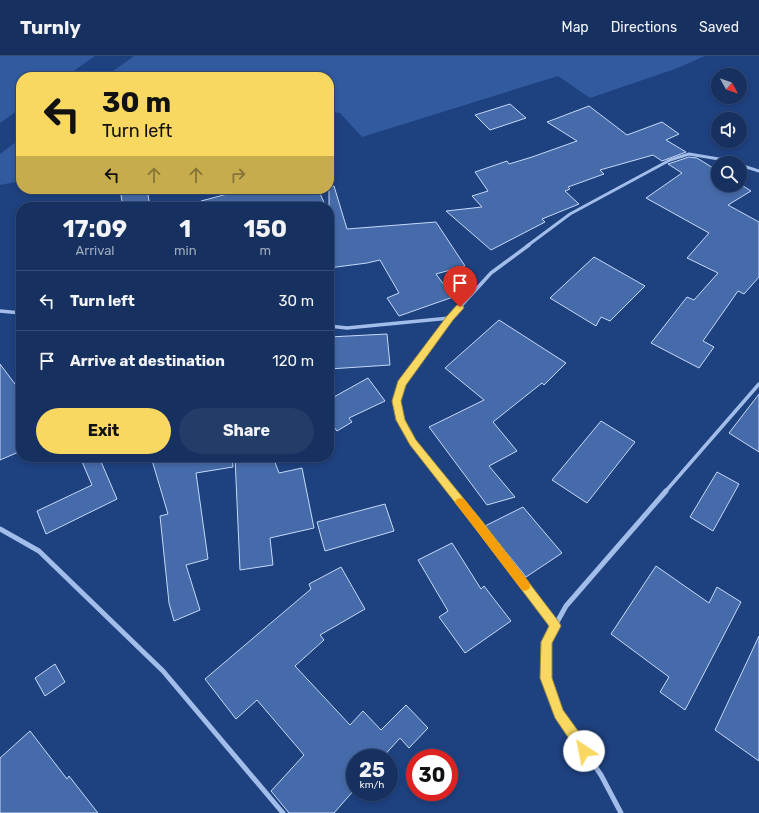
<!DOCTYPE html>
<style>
:root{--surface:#163160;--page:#233d69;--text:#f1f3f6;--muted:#9ea9bd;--line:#354c75;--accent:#f8d861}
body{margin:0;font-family:Rubik,sans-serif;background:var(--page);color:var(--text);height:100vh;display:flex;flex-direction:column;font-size:15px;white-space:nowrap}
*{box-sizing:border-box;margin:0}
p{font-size:13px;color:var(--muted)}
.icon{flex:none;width:22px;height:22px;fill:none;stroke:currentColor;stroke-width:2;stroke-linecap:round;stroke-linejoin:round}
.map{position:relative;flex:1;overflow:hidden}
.panel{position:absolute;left:16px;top:146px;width:318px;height:260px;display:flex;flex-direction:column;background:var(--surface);border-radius:16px;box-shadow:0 2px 6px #0003,0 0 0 1px var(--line)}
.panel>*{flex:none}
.guide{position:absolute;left:16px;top:16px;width:318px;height:122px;border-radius:16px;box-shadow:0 2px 6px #0003,0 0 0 1px var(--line);background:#f8d861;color:#111;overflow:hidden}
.needle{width:26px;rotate:130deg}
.buttons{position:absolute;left:711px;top:12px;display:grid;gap:8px}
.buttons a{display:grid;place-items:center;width:36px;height:36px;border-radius:50%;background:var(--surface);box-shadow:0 2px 6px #0003,0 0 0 1px var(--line);font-size:20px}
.speed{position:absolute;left:346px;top:693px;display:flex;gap:8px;font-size:20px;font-weight:700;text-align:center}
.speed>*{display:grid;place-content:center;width:52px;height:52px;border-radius:50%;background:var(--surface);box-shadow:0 2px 6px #0003,0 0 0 1px var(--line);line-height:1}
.speed small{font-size:10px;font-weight:400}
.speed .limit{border:6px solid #d22;background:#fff;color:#111}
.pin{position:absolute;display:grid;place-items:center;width:34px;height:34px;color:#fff;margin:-41px -17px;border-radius:50% 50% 50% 0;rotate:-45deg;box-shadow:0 0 4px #0007}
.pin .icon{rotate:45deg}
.me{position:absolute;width:44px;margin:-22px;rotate:326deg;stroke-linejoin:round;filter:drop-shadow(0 0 3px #0008)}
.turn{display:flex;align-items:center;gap:14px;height:84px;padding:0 20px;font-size:18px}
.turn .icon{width:52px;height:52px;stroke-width:2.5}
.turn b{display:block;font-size:28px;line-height:34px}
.lanes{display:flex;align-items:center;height:38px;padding:0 20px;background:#0003;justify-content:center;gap:20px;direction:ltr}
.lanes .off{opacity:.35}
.eta{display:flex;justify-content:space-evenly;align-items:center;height:68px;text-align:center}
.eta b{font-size:24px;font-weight:700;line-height:28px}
.action{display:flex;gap:8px;margin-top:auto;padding:8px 20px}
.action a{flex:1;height:46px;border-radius:24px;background:var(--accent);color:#111;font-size:16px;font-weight:700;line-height:46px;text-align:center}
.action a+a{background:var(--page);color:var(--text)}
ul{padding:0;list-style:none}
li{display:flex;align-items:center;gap:12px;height:60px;padding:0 20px;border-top:1px solid var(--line)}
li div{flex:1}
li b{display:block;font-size:15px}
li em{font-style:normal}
header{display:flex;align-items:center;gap:24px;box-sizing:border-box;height:56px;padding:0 20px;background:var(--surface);border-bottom:1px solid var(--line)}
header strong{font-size:19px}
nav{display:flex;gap:22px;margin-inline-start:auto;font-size:14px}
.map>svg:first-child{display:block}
</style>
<header>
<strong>Turnly</strong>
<nav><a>Map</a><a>Directions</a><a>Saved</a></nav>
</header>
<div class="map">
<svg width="759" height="757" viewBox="0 0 759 757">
<rect width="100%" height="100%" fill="#1e4180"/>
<path fill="#315a9f" d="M 0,0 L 95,0 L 65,21 L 21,21 L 21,52 L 0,67 Z
M 134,0 L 705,0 L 675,13 L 590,42 L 558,20 L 362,81 L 340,57 L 329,56 L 329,21 L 105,21 Z
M 21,82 L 21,125 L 0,129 L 0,98 Z"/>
<path fill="#466baa" stroke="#c6d9f7" d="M 510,48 L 526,62 L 490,74 L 475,59 Z
M 589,50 L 627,79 L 662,66 L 679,78 L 666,84 L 686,96 L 662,105 L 653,99 L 600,114 L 604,118 L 568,131 L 570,133 L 565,135 L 579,148 L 542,163 L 545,166 L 491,194 L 446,155 L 482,151 L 472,140 L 488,135 L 475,116 L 507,105 L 509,108 L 532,101 L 577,85 L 547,66 Z
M 689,101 L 697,102 L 718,115 L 718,129 L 740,128 L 751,135 L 728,149 L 759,166 L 759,221 L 744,238 L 738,235 L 703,285 L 714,291 L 699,312 L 651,287 L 687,241 L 694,244 L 718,217 L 687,202 L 709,177 L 646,142 L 682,117 L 668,108 Z
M 334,130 L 347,173 L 436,166 L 465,210 L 436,218 L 453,241 L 399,260 L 387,242 L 399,237 L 380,204 L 367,207 L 329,212 L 329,131 Z
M 120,133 L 147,133 L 150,151 L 123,151 Z
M 246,133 L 282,133 L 283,136 L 299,133 L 318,133 L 326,151 L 202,151 L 201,145 Z
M 594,201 L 645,230 L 610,265 L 601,261 L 596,270 L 550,242 Z
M 499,264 L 566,307 L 544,329 L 542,327 L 493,366 L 517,395 L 489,410 L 515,441 L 487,449 L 429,371 L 484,344 L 445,312 Z
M 387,278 L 390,309 L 329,313 L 329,281 Z
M 0,308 L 21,336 L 21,395 L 0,404 Z
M 368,322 L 385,345 L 349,362 L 352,366 L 337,375 L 333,370 L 329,371 L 329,338 L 332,342 Z
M 759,338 L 759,396 L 729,377 Z
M 601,365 L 635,386 L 587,447 L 552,424 Z
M 80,401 L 99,401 L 117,443 L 46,478 L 37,455 L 92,429 Z
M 151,401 L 232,401 L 233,411 L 196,417 L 208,503 L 186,509 L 200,554 L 174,565 L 169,547 L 160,460 L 168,458 Z
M 235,401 L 273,401 L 279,417 L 302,412 L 314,472 L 270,482 L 273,509 L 240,514 Z
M 717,416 L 739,428 L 713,475 L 690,461 Z
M 385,448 L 394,475 L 325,495 L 317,466 Z
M 523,451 L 562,497 L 526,521 L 485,470 Z
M 452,487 L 481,533 L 484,530 L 511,565 L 465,597 L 439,561 L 448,555 L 418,504 Z
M 656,510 L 709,547 L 717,531 L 741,546 L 685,654 L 660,636 L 669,621 L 611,578 Z
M 341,511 L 365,553 L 320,579 L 324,584 L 295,610 L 350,669 L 363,655 L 381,674 L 406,649 L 428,672 L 409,692 L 400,682 L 382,702 L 355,702 L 355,733 L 334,757 L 289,757 L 271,735 L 304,699 L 257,644 L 236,663 L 205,623 L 311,533 L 309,528 Z
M 759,580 L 759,705 L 715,674 Z
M 55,608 L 65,626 L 45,640 L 35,622 Z
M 30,675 L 67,723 L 69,720 L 98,757 L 0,757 L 0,702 Z"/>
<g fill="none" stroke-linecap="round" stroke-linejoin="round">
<path stroke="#a2bde9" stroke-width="3" d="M 740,109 L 759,115
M 527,190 L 570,158 L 670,104 L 689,98 L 719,103 L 732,107"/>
<path stroke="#a2bde9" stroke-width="3.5" d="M 0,255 L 21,257
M 329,270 L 347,272 L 450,262
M 453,436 L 413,387 L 400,364 L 397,345 L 402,328 L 450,262 L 491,217 L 529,189
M 665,436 L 759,328"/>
<path stroke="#a2bde9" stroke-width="5" d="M 452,435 L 555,570
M 0,473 L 39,495 L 163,615 L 283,757
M 621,757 L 601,719 L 559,658 L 546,622 L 546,586 L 566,550 L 666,435"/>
</g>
<path fill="#f8d861" stroke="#a18c3f" d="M 460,248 L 464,251 L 463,253 L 453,264 L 406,329 L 401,345 L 405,364 L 416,384 L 482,465 L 559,566 L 561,570 L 552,587 L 552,622 L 563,654 L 589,690 L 590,695 L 589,699 L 584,701 L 580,699 L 555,662 L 540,622 L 541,586 L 549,570 L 475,472 L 410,389 L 396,364 L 392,345 L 398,325 L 447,260 L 457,249 Z"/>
<path fill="#f59e0b" d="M 460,442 L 464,443 L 529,526 L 530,530 L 529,533 L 525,535 L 521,533 L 457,449 L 455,446 L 457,443 Z"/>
</svg>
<div class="buttons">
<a><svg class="needle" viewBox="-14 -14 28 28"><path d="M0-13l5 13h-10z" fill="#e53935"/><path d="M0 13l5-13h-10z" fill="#9ea9bd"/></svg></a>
<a><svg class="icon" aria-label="sound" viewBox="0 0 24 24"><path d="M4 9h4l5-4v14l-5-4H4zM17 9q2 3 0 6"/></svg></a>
<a><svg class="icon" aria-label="search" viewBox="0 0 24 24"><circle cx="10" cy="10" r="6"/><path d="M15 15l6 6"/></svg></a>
</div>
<div class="speed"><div>25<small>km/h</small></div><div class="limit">30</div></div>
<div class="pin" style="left:460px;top:251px;background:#d93025"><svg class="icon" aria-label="arrive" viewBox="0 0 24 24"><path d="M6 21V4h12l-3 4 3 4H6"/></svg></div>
<svg class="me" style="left:584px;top:695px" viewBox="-20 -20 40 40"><circle r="19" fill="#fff"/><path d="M0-13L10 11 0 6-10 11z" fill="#f8d861"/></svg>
<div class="guide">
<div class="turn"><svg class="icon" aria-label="left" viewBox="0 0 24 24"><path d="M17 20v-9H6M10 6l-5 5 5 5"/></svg><div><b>30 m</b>Turn left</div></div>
<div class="lanes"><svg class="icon" aria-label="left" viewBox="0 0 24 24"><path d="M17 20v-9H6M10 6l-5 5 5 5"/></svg><svg class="icon off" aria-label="ahead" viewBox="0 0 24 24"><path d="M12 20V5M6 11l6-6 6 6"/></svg><svg class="icon off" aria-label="ahead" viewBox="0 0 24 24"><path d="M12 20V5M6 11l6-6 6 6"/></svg><svg class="icon off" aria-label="right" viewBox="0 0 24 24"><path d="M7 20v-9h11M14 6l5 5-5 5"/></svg></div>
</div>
<section class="panel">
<div class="eta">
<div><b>17:09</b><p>Arrival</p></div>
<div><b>1</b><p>min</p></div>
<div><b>150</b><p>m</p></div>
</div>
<ul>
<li><svg class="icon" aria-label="left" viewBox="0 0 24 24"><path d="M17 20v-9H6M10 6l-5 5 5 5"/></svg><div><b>Turn left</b></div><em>30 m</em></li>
<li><svg class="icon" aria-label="arrive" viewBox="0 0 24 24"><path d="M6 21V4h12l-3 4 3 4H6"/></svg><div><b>Arrive at destination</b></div><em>120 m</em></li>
</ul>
<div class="action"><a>Exit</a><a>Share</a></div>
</section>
</div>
